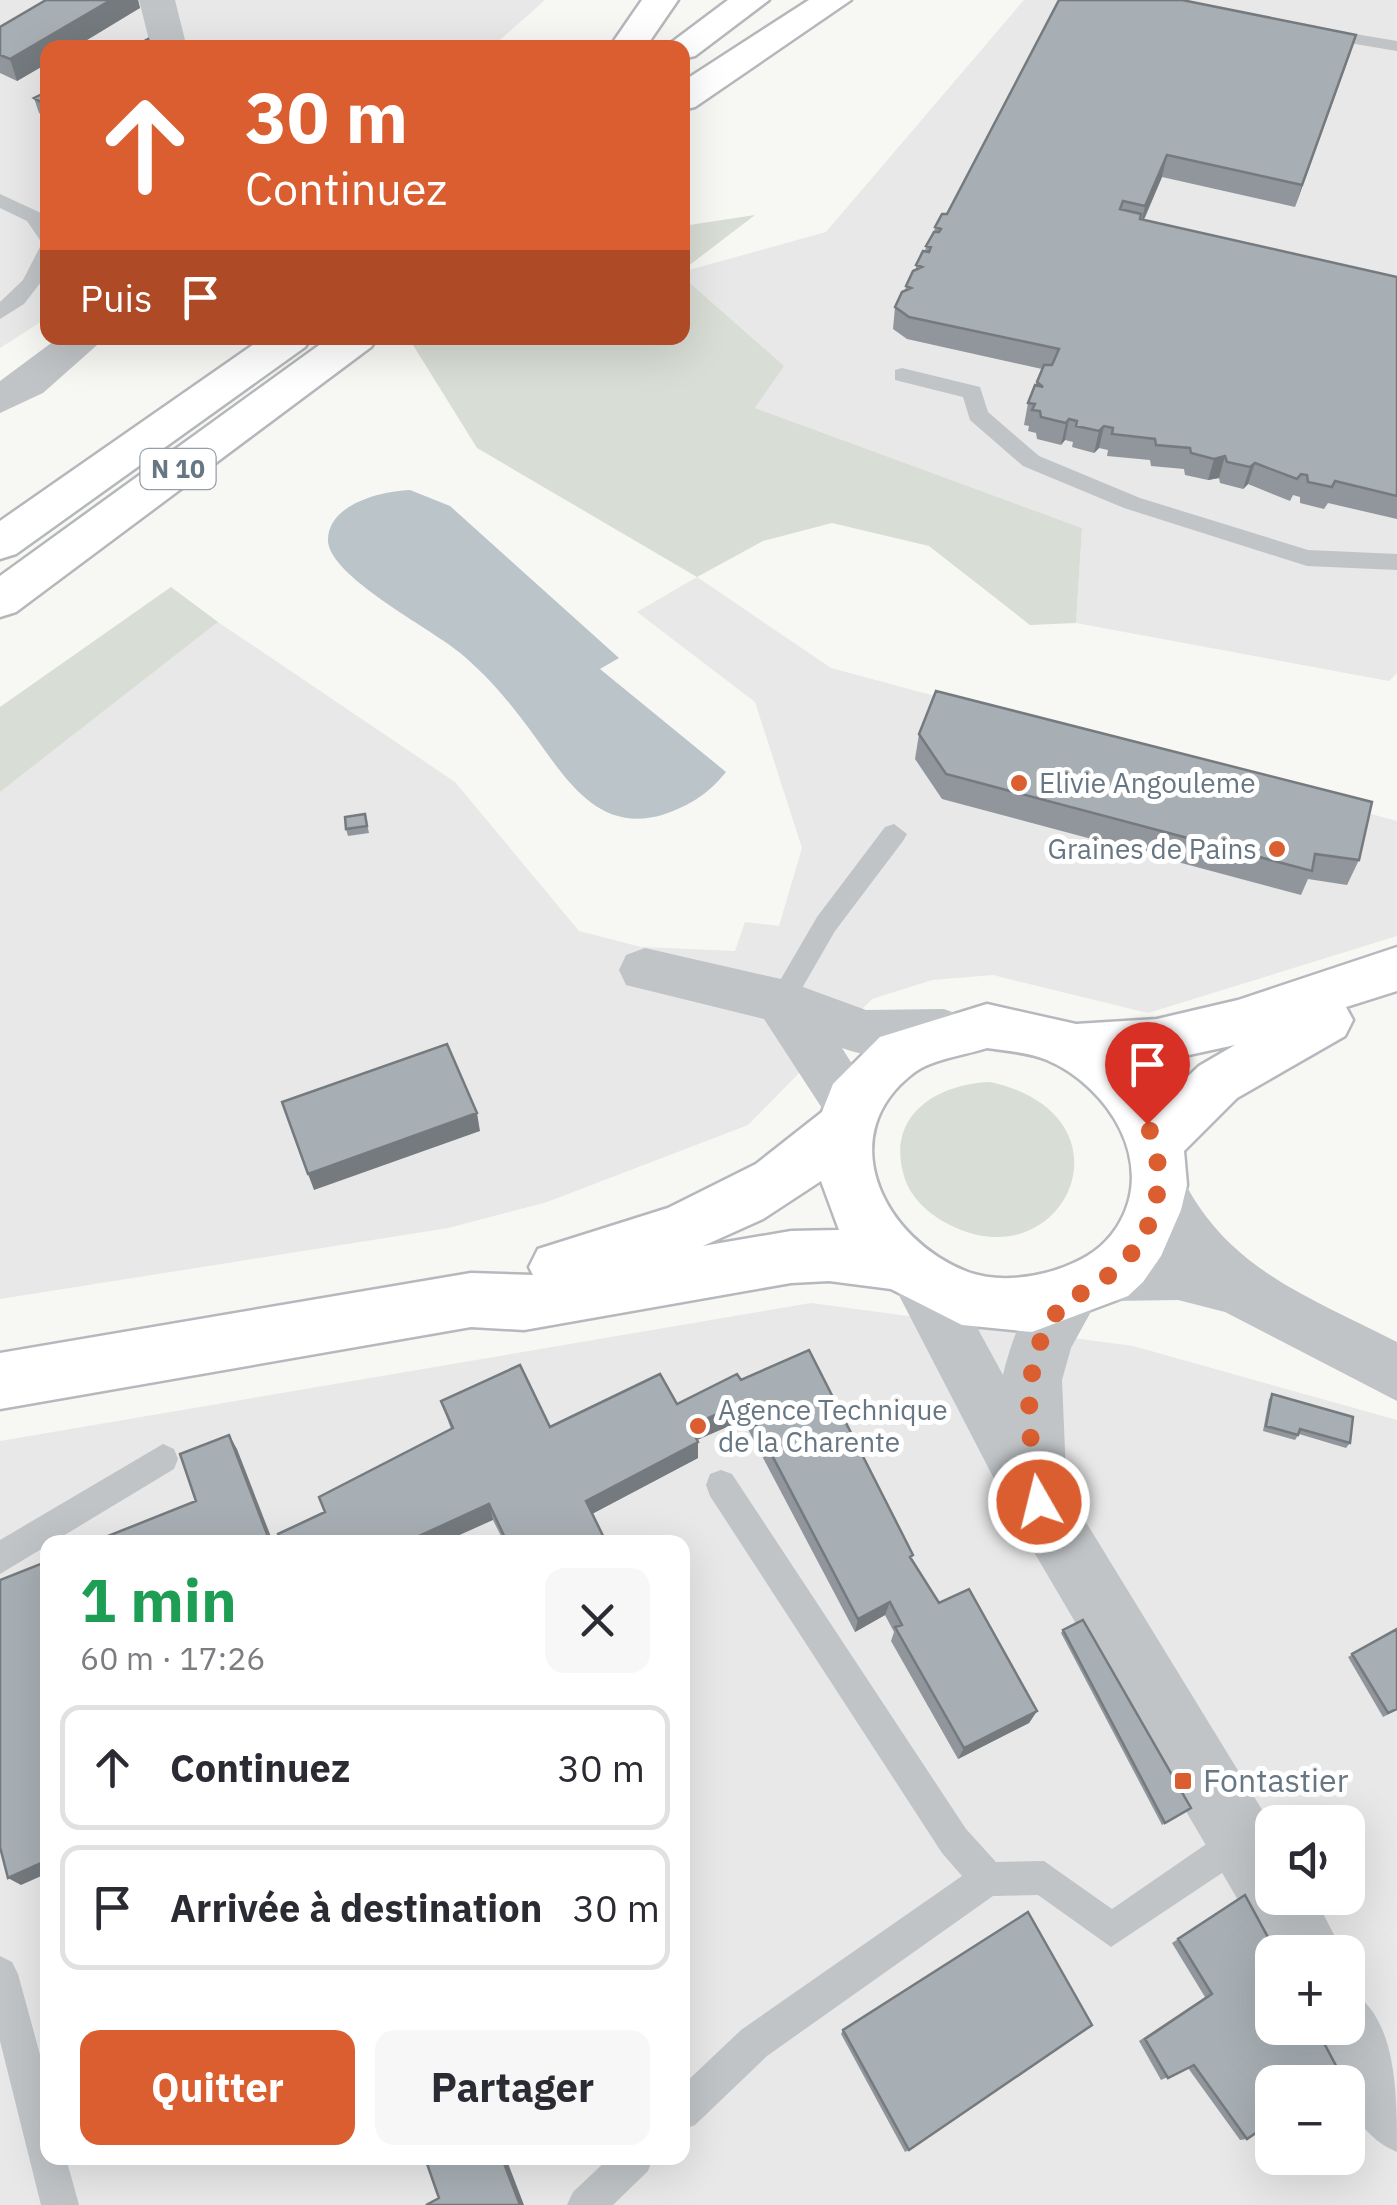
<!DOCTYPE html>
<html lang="fr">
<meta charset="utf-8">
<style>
:root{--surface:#fff;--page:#f7f7f7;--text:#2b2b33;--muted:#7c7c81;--line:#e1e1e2;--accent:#da5e30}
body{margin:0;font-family:"IBM Plex Sans",sans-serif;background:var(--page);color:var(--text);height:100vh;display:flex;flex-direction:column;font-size:38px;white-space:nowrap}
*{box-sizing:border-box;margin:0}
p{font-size:32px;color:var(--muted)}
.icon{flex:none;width:55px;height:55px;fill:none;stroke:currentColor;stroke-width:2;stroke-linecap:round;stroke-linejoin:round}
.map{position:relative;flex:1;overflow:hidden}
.details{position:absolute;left:40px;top:1535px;width:650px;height:630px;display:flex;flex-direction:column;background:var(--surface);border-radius:20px;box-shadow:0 10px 40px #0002}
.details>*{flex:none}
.guide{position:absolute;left:40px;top:40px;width:650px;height:305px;border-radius:20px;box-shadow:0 10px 40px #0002;background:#da5e30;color:#fff;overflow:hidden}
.buttons{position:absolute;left:1255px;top:1805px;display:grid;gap:20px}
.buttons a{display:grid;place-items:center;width:110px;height:110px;border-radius:20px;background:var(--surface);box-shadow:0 10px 40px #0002;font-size:50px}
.pin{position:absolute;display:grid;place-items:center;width:85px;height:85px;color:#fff;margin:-102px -42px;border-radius:50% 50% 50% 0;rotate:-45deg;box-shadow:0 0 10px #0007}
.pin .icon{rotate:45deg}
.me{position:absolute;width:110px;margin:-55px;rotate:352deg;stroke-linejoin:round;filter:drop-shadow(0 0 8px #0008)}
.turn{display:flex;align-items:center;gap:35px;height:210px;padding:0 40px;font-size:45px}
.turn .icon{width:130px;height:130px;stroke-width:2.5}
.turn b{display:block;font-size:70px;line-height:85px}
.then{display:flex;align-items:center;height:95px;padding:0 40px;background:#0003;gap:20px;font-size:38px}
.round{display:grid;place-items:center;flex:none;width:105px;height:105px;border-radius:20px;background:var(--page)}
.head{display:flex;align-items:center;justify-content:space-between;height:170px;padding:0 40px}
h1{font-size:60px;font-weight:700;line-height:75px;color:#1e9e55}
.button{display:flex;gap:20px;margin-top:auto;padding:20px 40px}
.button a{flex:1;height:115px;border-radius:20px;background:var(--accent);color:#fff;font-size:40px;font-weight:700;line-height:115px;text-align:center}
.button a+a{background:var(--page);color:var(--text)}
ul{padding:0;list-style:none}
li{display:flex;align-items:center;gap:30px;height:125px;margin:0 20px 15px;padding:0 20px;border:5px solid var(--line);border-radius:20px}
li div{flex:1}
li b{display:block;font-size:38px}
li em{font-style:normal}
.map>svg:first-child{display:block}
</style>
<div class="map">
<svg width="1397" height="2205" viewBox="0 0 1397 2205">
<rect width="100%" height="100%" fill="#f7f7f4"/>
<path fill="#e7e8e7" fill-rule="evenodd" d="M 0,0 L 545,0 L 492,47 L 48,48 L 47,318 L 0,348 Z
M 1024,0 L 1397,0 L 1397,673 L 1389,681 L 1076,623 L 1082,528 L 755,408 L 783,366 L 683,277 L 682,272 L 826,232 Z
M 697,577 L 831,668 L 1397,821 L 1397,936 L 1148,1013 L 993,975 L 932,980 L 872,999 L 748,1125 L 547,1202 L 448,1228 L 0,1299 L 0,792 L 218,622 L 455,782 L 579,931 L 641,947 L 735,951 L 745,922 L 779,926 L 802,848 L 755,702 L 637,612 Z
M 811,1303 L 1133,1346 L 1397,1420 L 1397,2205 L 0,2205 L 0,1441 ZM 48,1542 L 682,1542 L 682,2158 L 48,2158 ZM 1272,1822 L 1348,1822 L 1348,1898 L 1272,1898 ZM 1272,1952 L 1348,1952 L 1348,2028 L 1272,2028 ZM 1272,2082 L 1348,2082 L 1348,2158 L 1272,2158 Z"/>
<path fill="#d8ddd5" d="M 755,215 L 683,270 L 683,226 Z
M 683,277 L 784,366 L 755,408 L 1082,528 L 1076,623 L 1030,625 L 929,546 L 832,523 L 763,541 L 697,577 L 477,448 L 413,345 L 421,338 L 682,338 Z
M 171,587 L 218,622 L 0,792 L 0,707 Z
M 990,1082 C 1141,1115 1065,1283 950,1225 C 930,1215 910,1198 904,1176 C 886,1116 936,1084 990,1082 Z"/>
<path fill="#bac4c9" d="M 410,490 L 450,506 L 619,658 L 600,669 L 726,772 C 709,793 691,805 665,814 C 592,838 559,766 521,718 C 503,694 482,671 459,652 C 430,628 330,577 328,541 C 327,504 382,491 410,490 Z"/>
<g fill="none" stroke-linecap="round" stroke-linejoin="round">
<defs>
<path id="secondary" d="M 1397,947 L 1397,991 L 1346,1007 L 1353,1020 L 1345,1036 L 1237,1098 L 1184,1151 L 1187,1185 L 1181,1210 L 1161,1256 L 1143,1282 L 1128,1296 L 1032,1332 L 962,1325 L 891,1289 L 829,1281 L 791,1283 L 524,1330 L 471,1327 L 0,1409 L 0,1353 L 471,1273 L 533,1275 L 529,1267 L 538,1249 L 668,1208 L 756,1164 L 822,1112 L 833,1084 L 880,1037 L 987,1004 L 1076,1024 L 1157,1019 L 1238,1000 ZM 1235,1045 L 1199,1066 L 1164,1099 L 1138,1066 ZM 987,1048 C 1006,1051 1028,1052 1047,1060 C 1108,1086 1158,1163 1117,1227 C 1103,1248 1087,1258 1064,1267 C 1035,1278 998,1283 968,1272 C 884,1240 830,1135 915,1072 C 933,1059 966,1055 987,1048 ZM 821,1181 L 839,1230 L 791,1231 L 703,1246 L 763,1219 Z"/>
<path id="highway" d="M 642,0 L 678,0 L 645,48 L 609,48 Z
M 728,0 L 769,0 L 695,56 L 682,59 L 682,48 L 664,48 Z
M 809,0 L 851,0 L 695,107 L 682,110 L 682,82 Z
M 263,338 L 311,338 L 305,347 L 16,554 L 0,559 L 0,521 Z
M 329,338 L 377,338 L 371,347 L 16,612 L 0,617 L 0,576 Z"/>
</defs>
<use href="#secondary" stroke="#b5b9bd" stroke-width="5"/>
<use href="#highway" stroke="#b5b8bb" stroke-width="5"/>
<path fill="#c0c4c7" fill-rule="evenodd" d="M 1349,33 L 1397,41 L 1397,51 L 1343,42 L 1340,38 Z
M 0,194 L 41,213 L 48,223 L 48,273 L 24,304 L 0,319 L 0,302 L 23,280 L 42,243 L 27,221 L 0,208 Z
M 902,368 L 980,387 L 988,412 L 1039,456 L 1140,498 L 1308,550 L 1397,554 L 1397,570 L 1307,566 L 1124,508 L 1023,466 L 970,420 L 963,397 L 895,380 L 895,370 Z
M 894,824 L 907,834 L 903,841 L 835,931 L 790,1009 L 772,1009 L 768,1001 L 817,917 L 885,827 Z
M 163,1444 L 174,1449 L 178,1459 L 174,1469 L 0,1574 L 0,1540 Z
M 721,1470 L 732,1474 L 966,1829 L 996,1862 L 1044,1861 L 1112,1909 L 1231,1827 L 1243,1822 L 1255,1827 L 1260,1839 L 1255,1851 L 1111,1947 L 1038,1895 L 993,1896 L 767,2056 L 695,2125 L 682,2130 L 682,2086 L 741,2030 L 962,1876 L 942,1853 L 710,1496 L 706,1485 L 710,1474 Z
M 0,1956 L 12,1962 L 18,1974 L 48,2084 L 48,2158 L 66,2158 L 79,2205 L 41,2205 L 0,2041 Z
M 609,2158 L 653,2158 L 648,2171 L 613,2205 L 567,2205 L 573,2192 Z"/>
<path fill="#c0c4c7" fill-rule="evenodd" d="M 139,0 L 175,0 L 187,48 L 151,48 Z
M 58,338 L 105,338 L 43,393 L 0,413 L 0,381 Z
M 645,948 L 781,979 L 866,1010 L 944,1009 L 963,1016 L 971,1032 L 963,1048 C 928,1060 877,1061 842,1048 L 878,1105 L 869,1122 L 850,1129 L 831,1122 L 764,1019 L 626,985 L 619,970 L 626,955 Z
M 1160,1166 L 1180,1173 C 1225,1269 1308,1296 1397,1342 L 1397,1401 L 1225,1312 L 1178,1300 L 1110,1301 L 1099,1297 L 1071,1348 L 1062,1380 L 1066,1474 L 1062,1483 L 1272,1826 L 1272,1898 L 1315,1898 L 1343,1952 L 1272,1952 L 1272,1958 L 1017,1523 L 891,1280 L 899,1261 L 920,1254 L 941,1261 L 1003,1375 C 1012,1336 1031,1284 1070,1269 L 1082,1274 L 1089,1256 L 1110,1249 L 1157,1248 L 1132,1191 L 1140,1173 Z
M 1348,1989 C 1397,2016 1397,2092 1397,2152 C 1369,2140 1348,2115 1348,2082 L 1340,2082 L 1313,2028 L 1348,2028 Z"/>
<use href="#secondary" fill="#fff" fill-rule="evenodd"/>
<use href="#highway" fill="#fff" fill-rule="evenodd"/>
</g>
<path fill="#90969b" d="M 46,0 L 138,0 L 140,8 L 48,48 L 48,63 L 17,81 L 0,73 L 0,27 Z
M 1356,35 L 1295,207 L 1162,177 L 1144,220 L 1397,277 L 1397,519 L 1328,503 L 1324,509 L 1300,503 L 1300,497 L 1293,495 L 1290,501 L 1248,484 L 1243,489 L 1220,483 L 1219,478 L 1208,480 L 1185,475 L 1184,469 L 1151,466 L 1150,460 L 1107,456 L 1108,450 L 1099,448 L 1094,453 L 1072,447 L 1073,442 L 1065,440 L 1061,445 L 1037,439 L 1036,433 L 1028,431 L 1029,426 L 1024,425 L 1028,403 L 1042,369 L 907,339 L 893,329 L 895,307 L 905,291 L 906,286 L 916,269 L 916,265 L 925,251 L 926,246 L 934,232 L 935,227 L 947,214 Z
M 48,91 L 48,119 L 39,113 L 34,98 Z
M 919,734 L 1359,860 L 1347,885 L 1308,879 L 1301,895 L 942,799 L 915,759 Z
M 365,814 L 369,833 L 348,836 L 346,829 Z
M 741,1380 L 912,1560 L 939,1603 L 1037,1711 L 1029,1723 L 958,1759 L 891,1641 L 894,1632 L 885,1615 L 855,1632 L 743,1420 L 697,1440 L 698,1458 L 592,1514 L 606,1542 L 504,1542 L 493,1520 L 325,1512 L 451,1429 L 441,1401 L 550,1427 L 677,1404 Z
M 1272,1394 L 1350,1443 L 1346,1448 L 1299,1434 L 1295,1440 L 1263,1431 L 1269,1399 Z
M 1397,1629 L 1397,1710 L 1383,1717 L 1348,1657 Z
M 1063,1630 L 1188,1810 L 1162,1825 L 1061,1633 Z
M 1245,1895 L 1247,2139 L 1240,2140 L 1188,2068 L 1161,2080 L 1139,2041 L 1205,1997 L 1172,1943 Z
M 843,2030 L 909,2150 L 905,2152 L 841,2034 Z"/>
<path fill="#757a7e" d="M 111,0 L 138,0 L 140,8 L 74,48 L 48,48 L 48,63 L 17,81 L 10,59 Z
M 1356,35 L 1349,57 L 1295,207 L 1302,185 Z
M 1167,155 L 1162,177 L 1140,228 L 1145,206 Z
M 1069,419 L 1065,440 L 1061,445 L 1066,423 Z
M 1104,426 L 1099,448 L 1094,453 L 1099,431 Z
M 1225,456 L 1219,478 L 1208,480 L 1214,459 Z
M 1255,463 L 1248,484 L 1243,489 L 1250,467 Z
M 477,1113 L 480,1131 L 314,1190 L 308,1174 Z
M 744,1402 L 743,1420 L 690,1443 L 690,1426 Z
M 229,1435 L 237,1449 L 273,1542 L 270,1542 Z
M 698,1442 L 698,1458 L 588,1516 L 586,1501 Z
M 489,1504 L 493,1520 L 444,1542 L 406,1542 Z
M 890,1602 L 885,1615 L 855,1632 L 858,1619 Z
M 1037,1711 L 1029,1723 L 958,1759 L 964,1748 Z
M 48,1860 L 48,1873 L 21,1885 L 8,1878 Z
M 502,2158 L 506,2158 L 524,2205 L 520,2205 Z"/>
<path fill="#a7afb4" stroke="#757a7e" stroke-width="2.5" d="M 46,0 L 111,0 L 10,59 L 0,55 L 0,27 Z
M 1059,0 L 1182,0 L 1356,35 L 1302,185 L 1167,155 L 1145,206 L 1123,201 L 1120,209 L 1141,214 L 1140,219 L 1397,277 L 1397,496 L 1335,481 L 1332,487 L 1308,482 L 1307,475 L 1301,474 L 1297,479 L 1255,463 L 1250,467 L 1227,462 L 1225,456 L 1214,459 L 1191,453 L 1190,448 L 1156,445 L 1155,439 L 1112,434 L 1113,428 L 1104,426 L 1099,431 L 1076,426 L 1077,421 L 1069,419 L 1066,423 L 1041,417 L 1040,411 L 1032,410 L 1035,404 L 1028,403 L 1035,385 L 1043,387 L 1037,382 L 1044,365 L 1052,365 L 1059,349 L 909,317 L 895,307 L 902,292 L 911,288 L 906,286 L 913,271 L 922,267 L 916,265 L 923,251 L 929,252 L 931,247 L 926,246 L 934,232 L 939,232 L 941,229 L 935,227 L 942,214 L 947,214 Z
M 148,39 L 151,48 L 131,48 Z
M 48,91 L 48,106 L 34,98 Z
M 936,691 L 1372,802 L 1359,860 L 1315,854 L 1312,871 L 946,774 L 919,734 Z
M 365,814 L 367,826 L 346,829 L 345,817 Z
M 447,1044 L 477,1113 L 308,1174 L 282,1102 Z
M 809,1350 L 913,1555 L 910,1557 L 939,1603 L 969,1589 L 1037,1711 L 964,1748 L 895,1627 L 902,1625 L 890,1602 L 858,1619 L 744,1402 L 690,1426 L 698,1442 L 586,1501 L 606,1542 L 598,1542 L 596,1537 L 584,1542 L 507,1542 L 489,1504 L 406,1542 L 281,1542 L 278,1534 L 325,1512 L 319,1497 L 453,1428 L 441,1401 L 520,1365 L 550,1427 L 660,1374 L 677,1404 L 737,1374 L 741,1380 Z
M 1272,1394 L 1353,1417 L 1350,1443 L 1300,1429 L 1298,1435 L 1266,1426 Z
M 229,1435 L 270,1542 L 93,1542 L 196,1501 L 180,1454 Z
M 48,1561 L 48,1860 L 8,1878 L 0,1847 L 0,1580 Z
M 1083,1620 L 1191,1808 L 1165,1823 L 1063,1630 Z
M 1397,1629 L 1397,1709 L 1388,1713 L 1352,1654 Z
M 1245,1895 L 1276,1952 L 1272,1952 L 1272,2028 L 1316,2028 L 1341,2075 L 1329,2082 L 1272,2082 L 1272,2122 L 1247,2139 L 1194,2065 L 1168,2078 L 1145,2039 L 1212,1994 L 1178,1939 Z
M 1028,1912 L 1092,2025 L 909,2150 L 843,2030 Z
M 425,2158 L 502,2158 L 520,2205 L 426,2205 L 439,2198 Z"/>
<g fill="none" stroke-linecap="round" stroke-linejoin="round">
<path stroke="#da5e30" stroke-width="18" stroke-dasharray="0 32.4" d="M 1039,1502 C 1031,1445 1020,1390 1043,1335 C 1060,1297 1081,1297 1109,1275 C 1156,1240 1171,1177 1147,1124"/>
</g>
<g fill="#da5e30" stroke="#fff" stroke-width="4">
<circle cx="1019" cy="783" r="10"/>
<circle cx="1277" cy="849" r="10"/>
<circle cx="698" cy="1426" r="10"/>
<rect x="1173" y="1771" width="20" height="20" rx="5"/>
</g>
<g text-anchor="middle" stroke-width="10" stroke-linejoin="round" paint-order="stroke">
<rect fill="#fff" stroke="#959fa8" stroke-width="2.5" x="140.5" y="449" width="75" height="40" rx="8"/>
<g font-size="25" font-weight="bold" fill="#677683">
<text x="178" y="478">N 10</text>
</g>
<g font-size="28" fill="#677683" stroke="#fff" text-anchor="start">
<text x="1039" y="793">Elivie Angouleme</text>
<text x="1257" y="859" text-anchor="end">Graines de Pains</text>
<text x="718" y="1420">Agence Technique<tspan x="718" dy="32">de la Charente</tspan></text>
</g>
<g font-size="32" fill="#677683" stroke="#fff" text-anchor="start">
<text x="1203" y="1792">Fontastier</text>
</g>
</g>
</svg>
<div class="buttons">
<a><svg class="icon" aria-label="sound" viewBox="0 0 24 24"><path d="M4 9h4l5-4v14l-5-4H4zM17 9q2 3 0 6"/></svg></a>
<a>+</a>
<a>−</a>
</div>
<div class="pin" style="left:1147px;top:1124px;background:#d93025"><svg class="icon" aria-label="arrive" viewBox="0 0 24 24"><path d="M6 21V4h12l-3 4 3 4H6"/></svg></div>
<svg class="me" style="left:1039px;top:1502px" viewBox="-20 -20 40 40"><circle r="17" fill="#da5e30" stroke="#fff" stroke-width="3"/><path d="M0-11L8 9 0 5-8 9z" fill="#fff"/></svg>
<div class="guide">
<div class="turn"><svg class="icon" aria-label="ahead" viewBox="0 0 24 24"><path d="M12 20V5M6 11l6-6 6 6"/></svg><div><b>30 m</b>Continuez</div></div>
<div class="then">Puis<svg class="icon" aria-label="arrive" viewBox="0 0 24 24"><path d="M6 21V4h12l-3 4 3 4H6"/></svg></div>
</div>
<section class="details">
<div class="head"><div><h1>1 min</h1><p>60 m · 17:26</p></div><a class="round"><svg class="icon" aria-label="close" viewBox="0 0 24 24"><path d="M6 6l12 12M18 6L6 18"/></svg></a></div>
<ul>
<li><svg class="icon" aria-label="ahead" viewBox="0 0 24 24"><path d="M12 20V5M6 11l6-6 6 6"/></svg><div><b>Continuez</b></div><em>30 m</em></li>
<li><svg class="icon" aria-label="arrive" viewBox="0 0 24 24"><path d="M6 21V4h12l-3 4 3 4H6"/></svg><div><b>Arrivée à destination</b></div><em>30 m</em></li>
</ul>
<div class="button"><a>Quitter</a><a>Partager</a></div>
</section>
</div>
